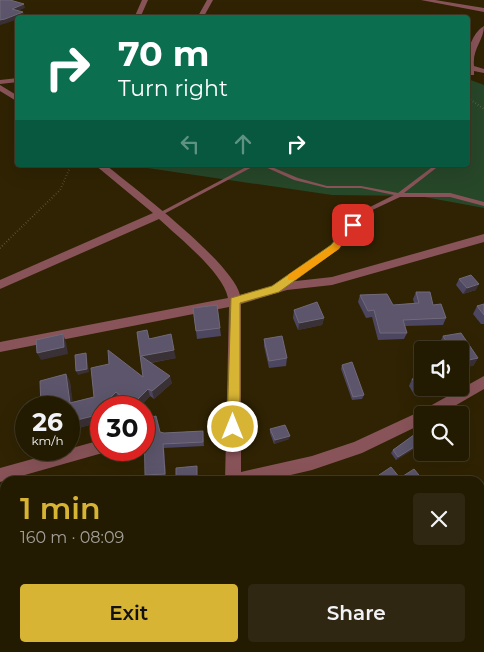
<!DOCTYPE html>
<meta charset="utf-8">
<style>
:root{--surface:#231a02;--page:#2f2711;--text:#f1f3f6;--muted:#a3a199;--line:#403824;--accent:#d8b434}
body{margin:0;font-family:Montserrat,sans-serif;background:var(--page);color:var(--text);height:100vh;display:flex;flex-direction:column;font-size:19px;white-space:nowrap}
*{box-sizing:border-box;margin:0}
p{font-size:16px;color:var(--muted)}
.icon{flex:none;width:28px;height:28px;fill:none;stroke:currentColor;stroke-width:2;stroke-linecap:round;stroke-linejoin:round}
.map{position:relative;flex:1;overflow:hidden}
.panel{position:absolute;left:0px;top:476px;width:485px;height:176px;display:flex;flex-direction:column;background:var(--surface);border-radius:15px 15px 0 0;box-shadow:0 5px 20px #0002,0 0 0 1px var(--line)}
.panel>*{flex:none}
.hud{position:absolute;left:15px;top:15px;width:455px;height:152px;border-radius:5px;box-shadow:0 5px 20px #0002,0 0 0 1px var(--line);background:#0b6e4f;color:#fff;overflow:hidden}
.fabs{position:absolute;left:414px;top:341px;display:grid;gap:10px}
.fabs a{display:grid;place-items:center;width:55px;height:55px;border-radius:5px;background:var(--surface);box-shadow:0 5px 20px #0002,0 0 0 1px var(--line);font-size:25px}
.speed{position:absolute;left:15px;top:396px;display:flex;gap:10px;font-size:25px;font-weight:700;text-align:center}
.speed>*{display:grid;place-content:center;width:65px;height:65px;border-radius:50%;background:var(--surface);box-shadow:0 5px 20px #0002,0 0 0 1px var(--line);line-height:1}
.speed small{font-size:12px;font-weight:400}
.speed .limit{border:8px solid #d22;background:#fff;color:#111}
.pin{position:absolute;display:grid;place-items:center;width:42px;height:42px;color:#fff;margin:-21px;border-radius:10px;box-shadow:0 2px 8px #0006}
.me{position:absolute;width:55px;margin:-28px;rotate:0deg;stroke-linejoin:round;filter:drop-shadow(0 0 4px #0008)}
.turn{display:flex;align-items:center;gap:18px;height:105px;padding:0 20px;font-size:22px}
.turn .icon{width:65px;height:65px;stroke-width:2.5}
.turn b{display:block;font-size:35px;line-height:42px}
.lanes{display:flex;align-items:center;height:48px;padding:0 20px;background:#0003;justify-content:center;gap:25px;direction:ltr}
.lanes .off{opacity:.35}
.round{display:grid;place-items:center;flex:none;width:52px;height:52px;border-radius:5px;background:var(--page)}
.headline{display:flex;align-items:center;justify-content:space-between;height:85px;padding:0 20px}
h1{font-size:30px;font-weight:600;line-height:38px;color:var(--accent)}
.action{display:flex;gap:10px;margin-top:auto;padding:10px 20px}
.action a{flex:1;height:58px;border-radius:5px;background:var(--accent);color:#111;font-size:20px;font-weight:600;line-height:58px;text-align:center}
.action a+a{background:var(--page);color:var(--text)}
.map>svg:first-child{display:block}
</style>
<div class="map">
<svg width="484" height="652" viewBox="0 0 484 652">
<rect width="100%" height="100%" fill="#2f2303"/>
<path fill="#274729" d="M 468,79 L 484,85 L 484,208 L 419,196 L 332,195 L 127,165 L 468,165 Z"/>
<g fill="none" stroke-linecap="round" stroke-linejoin="round">
<path stroke="#756b51" stroke-width="2" stroke-dasharray="0.5 2.5" stroke-linecap="butt" d="M 468,98 L 484,109
M 0,248 L 60,190 L 71,165"/>
<path fill="#895459" fill-rule="evenodd" d="M 250,165 L 256,165 L 162,215 L 160,216 L 157,214 Z
M 261,165 L 267,165 L 298,178 L 327,186 L 361,186 L 398,193 L 435,165 L 440,165 L 404,193 L 450,193 L 484,202 L 484,206 L 450,197 L 400,197 L 366,213 L 337,248 L 279,289 L 277,289 L 276,287 L 277,285 L 333,246 L 362,211 L 394,195 L 361,188 L 327,188 L 294,180 Z"/>
<path fill="#895459" fill-rule="evenodd" d="M 142,0 L 148,0 L 140,18 L 134,18 Z
M 207,0 L 213,0 L 203,18 L 197,18 Z
M 421,0 L 435,0 L 484,8 L 484,12 Z
M 484,26 C 484,40 472,49 474,66 L 484,69 L 484,73 L 474,71 L 474,75 L 468,75 C 465,59 469,35 484,26 Z
M 18,78 L 18,82 L 0,84 L 0,80 Z
M 0,85 L 18,96 L 18,102 L 0,91 Z
M 95,165 L 106,165 C 135,189 232,262 240,295 L 287,282 L 332,277 L 484,234 L 484,242 L 332,285 L 287,290 L 241,304 L 241,472 L 312,456 L 354,442 L 421,411 L 484,376 L 484,389 L 439,415 L 422,415 L 422,424 L 362,453 L 312,470 L 265,481 L 225,481 L 229,307 L 0,352 L 0,342 L 228,298 C 223,272 178,237 159,219 L 0,289 L 0,280 L 153,213 Z
M 101,440 L 101,450 L 107,450 L 106,452 L 0,482 L 0,468 Z
M 229,648 L 248,648 L 249,652 L 229,652 Z"/>
</g>
<path fill="#4d4660" d="M 459,279 L 476,290 L 463,294 L 456,285 Z
M 416,292 L 433,305 L 446,318 L 443,325 L 405,326 L 407,333 L 404,339 L 378,340 L 372,317 L 366,318 L 358,302 L 360,295 L 393,305 L 414,303 L 413,299 Z
M 484,304 L 484,324 L 481,324 L 473,314 L 477,306 Z
M 193,308 L 220,328 L 221,336 L 197,339 Z
M 294,310 L 324,318 L 322,325 L 298,330 L 293,318 Z
M 443,336 L 478,358 L 473,366 L 460,350 L 443,350 L 439,344 Z
M 149,338 L 176,358 L 151,363 L 172,383 L 154,399 L 150,396 L 139,408 L 128,408 L 118,400 L 111,408 L 101,408 L 101,418 L 96,423 L 69,431 L 66,374 L 70,382 L 72,402 L 94,397 L 143,377 Z
M 264,339 L 287,358 L 286,366 L 269,368 L 264,346 Z
M 342,365 L 364,395 L 362,399 L 352,400 L 341,369 Z
M 412,379 L 440,388 L 415,396 L 409,386 Z
M 270,429 L 289,439 L 274,444 L 270,433 Z
M 422,429 L 422,444 L 396,460 L 391,453 L 393,450 Z
M 203,431 L 204,446 L 164,448 L 166,477 L 146,478 L 145,475 L 160,432 L 164,433 Z
M 379,475 L 400,478 L 423,480 L 422,481 L 376,481 Z"/>
<path fill="#3a3136" d="M 24,4 L 25,8 L 13,13 L 12,9 Z
M 23,12 L 25,16 L 22,18 L 18,18 L 18,19 L 7,23 L 0,25 L 0,20 Z
M 479,284 L 476,290 L 463,294 L 467,288 Z
M 324,318 L 322,325 L 298,330 L 299,323 Z
M 63,334 L 66,342 L 68,354 L 41,360 L 37,353 Z
M 174,350 L 176,358 L 143,364 L 141,356 Z
M 86,353 L 87,357 L 89,372 L 78,375 L 76,371 Z
M 478,358 L 473,366 L 460,368 L 460,362 Z
M 66,374 L 70,382 L 74,410 L 70,403 Z
M 170,376 L 172,383 L 154,399 L 152,391 Z
M 422,387 L 440,388 L 415,396 L 419,388 Z
M 148,389 L 150,396 L 139,408 L 133,408 L 132,405 Z
M 116,392 L 118,400 L 111,408 L 101,408 L 101,418 L 96,423 L 69,431 L 69,422 Z
M 290,436 L 289,439 L 274,444 L 275,440 Z
M 422,442 L 422,444 L 396,460 L 398,457 Z
M 163,444 L 164,448 L 166,477 L 165,474 Z
M 156,648 L 158,648 L 158,652 L 156,652 Z"/>
<path fill="#5c556b" stroke="#706a79" d="M 0,0 L 10,0 L 24,4 L 12,9 L 23,12 L 5,19 L 0,20 Z
M 471,275 L 479,284 L 467,288 L 459,279 Z
M 416,292 L 430,292 L 433,305 L 441,304 L 446,318 L 403,320 L 407,333 L 380,333 L 374,310 L 368,311 L 360,295 L 387,294 L 393,305 L 419,303 Z
M 317,302 L 324,318 L 299,323 L 294,310 Z
M 484,304 L 484,315 L 477,306 Z
M 217,305 L 220,328 L 196,331 L 193,308 Z
M 147,330 L 149,339 L 171,334 L 174,350 L 141,356 L 170,376 L 152,391 L 148,389 L 132,405 L 116,392 L 93,416 L 69,422 L 69,408 L 41,408 L 40,381 L 66,374 L 70,403 L 94,397 L 91,368 L 109,364 L 108,350 L 143,377 L 137,332 Z
M 461,333 L 478,358 L 460,362 L 460,350 L 451,350 L 443,336 Z
M 63,334 L 64,347 L 37,353 L 36,340 Z
M 282,336 L 287,358 L 269,361 L 264,339 Z
M 86,353 L 87,369 L 76,371 L 75,355 Z
M 352,362 L 364,395 L 353,397 L 342,365 Z
M 422,376 L 422,387 L 419,388 L 412,379 Z
M 156,416 L 160,432 L 164,433 L 203,431 L 203,442 L 163,444 L 165,474 L 145,475 L 144,419 Z
M 285,425 L 290,436 L 275,440 L 270,429 Z
M 422,429 L 422,442 L 398,457 L 393,450 Z
M 197,466 L 197,481 L 176,481 L 176,468 Z
M 391,467 L 400,478 L 414,469 L 423,480 L 421,481 L 383,481 L 379,475 Z
M 5,584 L 5,599 L 3,599 Z
M 110,648 L 156,648 L 156,652 L 110,652 Z
M 185,648 L 227,648 L 227,650 L 236,652 L 185,652 Z
M 294,648 L 382,648 L 382,649 L 387,648 L 389,652 L 295,652 Z"/>
<path fill="#d8b434" stroke="#8c7522" d="M 353,222 L 357,225 L 338,249 L 279,292 L 240,303 L 240,427 L 238,431 L 233,433 L 229,431 L 227,427 L 231,298 L 272,286 L 331,245 L 349,223 Z"/>
<path fill="#f59e0b" d="M 336,243 L 341,246 L 339,249 L 295,280 L 288,280 L 288,275 Z"/>
</svg>
<div class="fabs">
<a><svg class="icon" aria-label="sound" viewBox="0 0 24 24"><path d="M4 9h4l5-4v14l-5-4H4zM17 9q2 3 0 6"/></svg></a>
<a><svg class="icon" aria-label="search" viewBox="0 0 24 24"><circle cx="10" cy="10" r="6"/><path d="M15 15l6 6"/></svg></a>
</div>
<div class="speed"><div>26<small>km/h</small></div><div class="limit">30</div></div>
<div class="pin" style="left:353px;top:225px;background:#d93025"><svg class="icon" aria-label="arrive" viewBox="0 0 24 24"><path d="M6 21V4h12l-3 4 3 4H6"/></svg></div>
<svg class="me" style="left:233px;top:427px" viewBox="-20 -20 40 40"><circle r="17" fill="#d8b434" stroke="#fff" stroke-width="3"/><path d="M0-11L8 9 0 5-8 9z" fill="#fff"/></svg>
<div class="hud">
<div class="turn"><svg class="icon" aria-label="right" viewBox="0 0 24 24"><path d="M7 20v-9h11M14 6l5 5-5 5"/></svg><div><b>70 m</b>Turn right</div></div>
<div class="lanes"><svg class="icon off" aria-label="left" viewBox="0 0 24 24"><path d="M17 20v-9H6M10 6l-5 5 5 5"/></svg><svg class="icon off" aria-label="ahead" viewBox="0 0 24 24"><path d="M12 20V5M6 11l6-6 6 6"/></svg><svg class="icon" aria-label="right" viewBox="0 0 24 24"><path d="M7 20v-9h11M14 6l5 5-5 5"/></svg></div>
</div>
<section class="panel">
<div class="headline"><div><h1>1 min</h1><p>160 m · 08:09</p></div><a class="round"><svg class="icon" aria-label="close" viewBox="0 0 24 24"><path d="M6 6l12 12M18 6L6 18"/></svg></a></div>
<div class="action"><a>Exit</a><a>Share</a></div>
</section>
</div>
